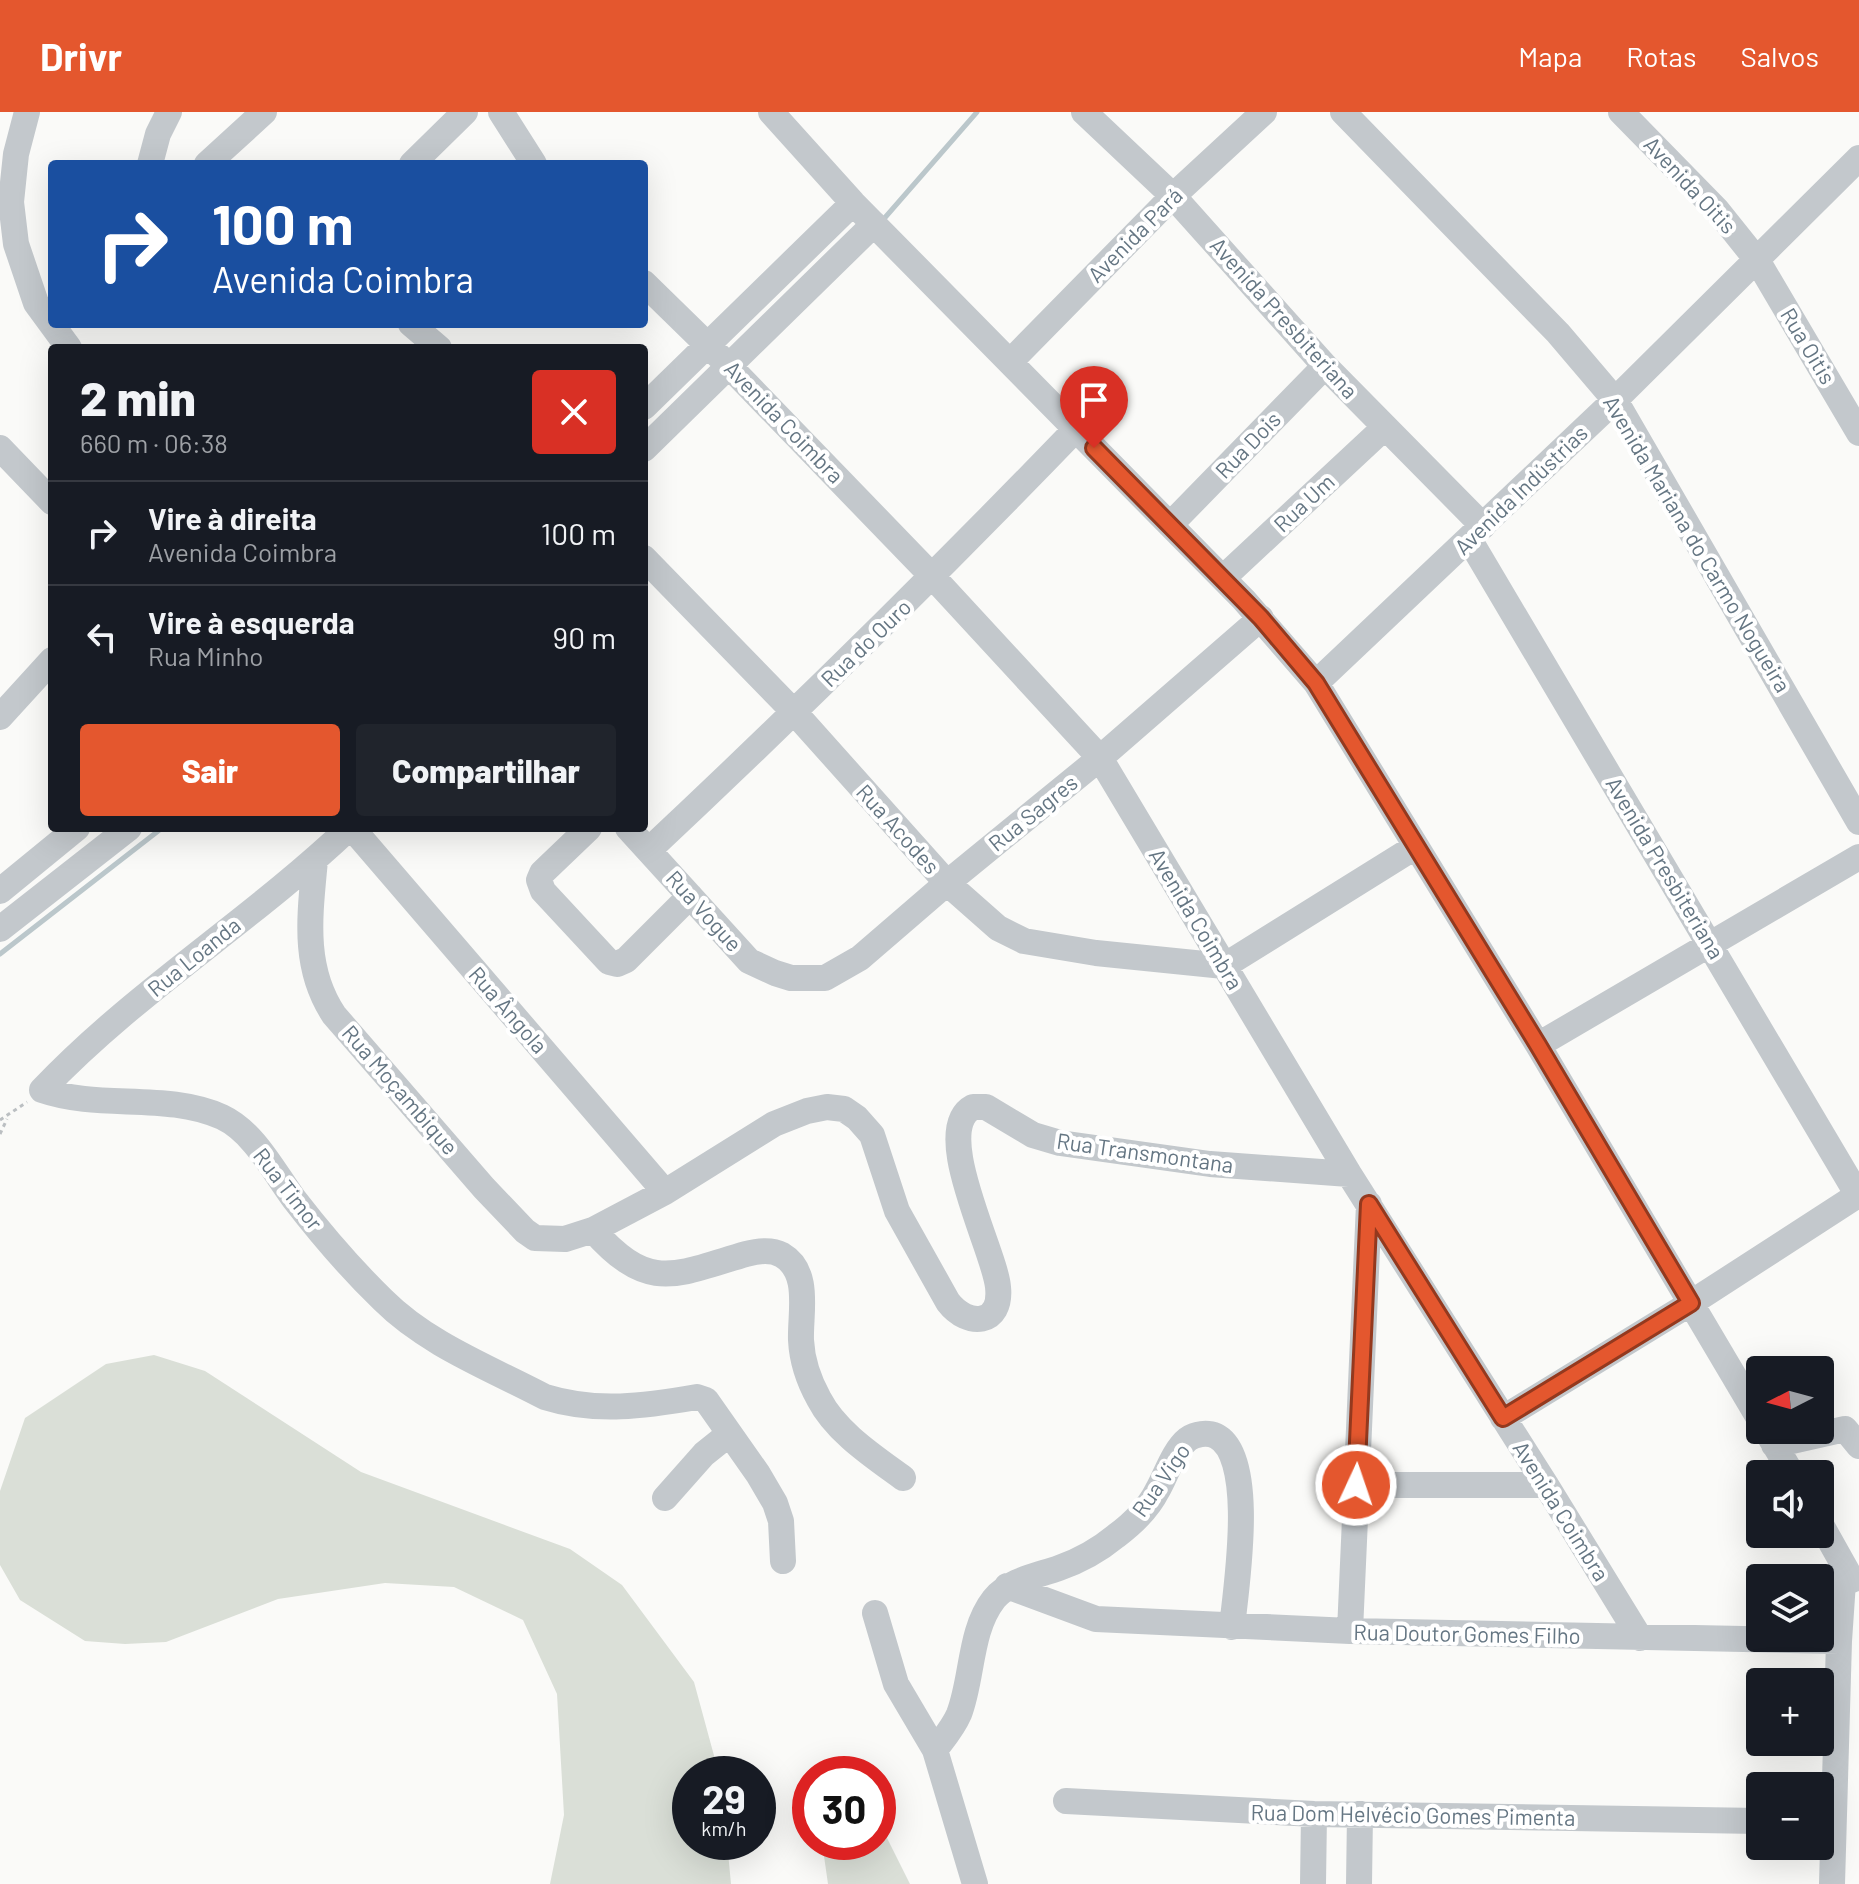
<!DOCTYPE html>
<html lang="pt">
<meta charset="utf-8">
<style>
:root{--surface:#171b24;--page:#20242c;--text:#f1f3f6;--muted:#9ea1a6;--line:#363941;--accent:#e4572e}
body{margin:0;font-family:Barlow,sans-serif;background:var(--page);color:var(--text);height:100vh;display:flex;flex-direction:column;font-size:30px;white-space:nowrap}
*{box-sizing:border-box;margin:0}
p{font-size:26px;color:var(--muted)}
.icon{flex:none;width:44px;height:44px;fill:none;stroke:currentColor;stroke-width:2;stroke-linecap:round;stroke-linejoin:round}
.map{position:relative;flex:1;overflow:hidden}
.side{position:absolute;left:48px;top:232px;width:600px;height:488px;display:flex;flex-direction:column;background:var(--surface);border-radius:8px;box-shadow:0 8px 32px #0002}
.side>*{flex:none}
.hud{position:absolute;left:48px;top:48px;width:600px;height:168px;border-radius:8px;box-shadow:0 8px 32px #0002;background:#1a4fa0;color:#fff;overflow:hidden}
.needle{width:52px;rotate:264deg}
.tools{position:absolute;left:1746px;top:1244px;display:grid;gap:16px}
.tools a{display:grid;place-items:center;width:88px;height:88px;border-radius:8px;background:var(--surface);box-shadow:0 8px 32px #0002;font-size:40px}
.speed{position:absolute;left:672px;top:1644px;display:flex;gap:16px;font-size:40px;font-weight:700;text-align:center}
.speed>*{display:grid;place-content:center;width:104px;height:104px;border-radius:50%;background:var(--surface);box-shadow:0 8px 32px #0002;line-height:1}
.speed small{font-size:20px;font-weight:400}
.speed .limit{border:12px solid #d22;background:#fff;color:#111}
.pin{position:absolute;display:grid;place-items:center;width:68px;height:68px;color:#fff;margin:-82px -34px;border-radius:50% 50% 50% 0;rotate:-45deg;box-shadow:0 0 8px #0007}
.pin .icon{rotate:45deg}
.me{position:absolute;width:88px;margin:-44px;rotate:3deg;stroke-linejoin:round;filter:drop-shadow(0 0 6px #0008)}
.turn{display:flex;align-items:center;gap:28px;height:168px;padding:0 32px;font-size:36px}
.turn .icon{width:104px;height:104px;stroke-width:2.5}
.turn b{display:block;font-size:56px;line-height:68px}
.round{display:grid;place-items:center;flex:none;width:84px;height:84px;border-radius:8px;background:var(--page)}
.overview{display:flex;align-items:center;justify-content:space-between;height:136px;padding:0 32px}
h1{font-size:48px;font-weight:800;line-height:60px}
.action{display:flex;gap:16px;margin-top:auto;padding:16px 32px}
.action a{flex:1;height:92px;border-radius:8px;background:var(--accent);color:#fff;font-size:32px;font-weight:800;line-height:92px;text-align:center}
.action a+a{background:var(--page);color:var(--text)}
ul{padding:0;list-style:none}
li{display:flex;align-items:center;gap:24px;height:104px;padding:0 32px;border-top:2px solid var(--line)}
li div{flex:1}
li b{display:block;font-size:30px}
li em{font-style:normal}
header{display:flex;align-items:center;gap:48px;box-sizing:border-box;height:112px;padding:0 40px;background:var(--accent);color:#fff}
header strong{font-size:38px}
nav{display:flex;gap:44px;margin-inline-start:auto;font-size:28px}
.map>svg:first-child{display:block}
</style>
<header>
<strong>Drivr</strong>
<nav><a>Mapa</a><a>Rotas</a><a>Salvos</a></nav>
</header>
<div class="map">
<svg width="1859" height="1772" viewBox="0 0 1859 1772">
<rect width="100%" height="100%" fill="#fafaf8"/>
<path fill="#dadfd7" d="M 154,1243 L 205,1259 L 361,1360 L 570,1437 L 622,1473 L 694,1570 L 719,1662 L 690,1662 L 690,1730 L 727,1730 L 731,1772 L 550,1772 L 564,1703 L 557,1582 L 523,1508 L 454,1475 L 385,1471 L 278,1487 L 166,1530 L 125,1532 L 85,1529 L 20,1488 L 0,1453 L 0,1379 L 25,1306 L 106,1252 Z
M 878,1708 L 910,1772 L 828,1772 L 822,1730 L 878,1730 Z"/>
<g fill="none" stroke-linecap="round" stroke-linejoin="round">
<path stroke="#bbc7cb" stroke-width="5" d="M 882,109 L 977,0
M 0,842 L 162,716"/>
<path stroke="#bbbfc2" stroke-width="3" stroke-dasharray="4 4" stroke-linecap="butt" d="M 0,1008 L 27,990
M 0,1022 L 7,1007"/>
<path stroke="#c3c8cc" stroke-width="26" d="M 27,0 L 16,42 L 11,90 L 16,132 L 36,191 L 69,236
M 501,0 L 534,52
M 771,0 L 853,91 L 1244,488 L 1316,571 L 1538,933 L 1760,1308
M 1084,0 L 1173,84 L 1325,254 L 1483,414
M 1343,0 L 1558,221 L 1615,288 L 1859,710
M 1621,0 L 1717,98 L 1757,148 L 1859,321
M 150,52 L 158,22 L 169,0
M 207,52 L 264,0
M 412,52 L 465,0
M 644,171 L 729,254 L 933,465 L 1100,646 L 1349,1062 L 1546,1373 L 1640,1526
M 411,212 L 439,236
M 1010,250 L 1173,84 L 1264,0
M 644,295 L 853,91
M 0,336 L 52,390
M 644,337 L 874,112
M 1170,413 L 1325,254
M 1469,427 L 1859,1085
M 644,446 L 795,601 L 947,771 L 998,816 L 1024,829 L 1096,841 L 1224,854 L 1415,735
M 1223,466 L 1384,316
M 1316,571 L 1615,288 L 1859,46
M 0,605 L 52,548
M 349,716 C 251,809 135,880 42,978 C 100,998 166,980 222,1005 C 254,1020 274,1060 294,1087 C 321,1122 351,1157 383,1188 C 427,1232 490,1256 545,1285 C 596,1301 645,1294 697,1285 L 706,1288 L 758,1362 L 775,1391 L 781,1409 L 783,1449
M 352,716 L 665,1080
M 589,716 L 542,761 L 539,768 L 543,779 L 609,850 L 617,852 L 626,848 L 690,784
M 628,716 L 749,849 L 775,861 L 791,866 L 825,866 L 860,846 L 947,771 L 1100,646 L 1261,506
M 649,738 C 795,601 937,461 1076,317
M 315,748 C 310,803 302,855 334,903 L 484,1076 L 525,1119 L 535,1126 L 565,1127 L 593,1118 L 665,1080 L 774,1012 L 807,999 L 827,995 L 844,997 L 857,1006 L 872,1023 L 897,1099 L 948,1190 C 968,1216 1002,1213 998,1175 C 995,1139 930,1018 973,995 L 986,995 L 1033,1023 L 1060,1031 L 1210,1052 L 1349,1062
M 0,779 L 77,716
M 0,817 L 129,716
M 1538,933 L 1859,745
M 593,1118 C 649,1181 674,1163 746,1142 C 757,1139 771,1137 782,1143 C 811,1160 800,1201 801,1228 C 802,1249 809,1269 819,1287 C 836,1320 873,1344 903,1366
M 1503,1306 L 1691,1191 L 1858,1083
M 1767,1320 L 1792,1362
M 1774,1333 L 1845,1317 L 1859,1334
M 1356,1373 L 1546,1373
M 665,1386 L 704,1342 L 729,1322
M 1820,1411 L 1852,1468
M 1007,1474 L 1096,1507 L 1350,1519 L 1839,1529
M 875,1501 L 896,1572 L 935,1638 L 975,1772
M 1350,1519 L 1369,1092
M 935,1638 C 944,1626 953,1616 959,1602 C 973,1566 969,1519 994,1487 C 1010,1468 1036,1464 1059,1456 C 1079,1449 1099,1438 1116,1424 C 1132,1412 1148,1397 1157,1379 C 1166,1364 1173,1339 1188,1327 C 1195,1322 1207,1320 1216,1324 C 1257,1344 1236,1476 1232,1515
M 1066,1689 L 1314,1702 L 1760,1709
M 1313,1772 L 1314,1702
M 1359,1772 L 1360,1702
M 1832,1772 L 1839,1529 L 1844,1455"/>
</g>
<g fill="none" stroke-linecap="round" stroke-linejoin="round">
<defs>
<path id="route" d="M 1094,336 L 1261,506 L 1316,571 L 1538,933 L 1691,1191 L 1503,1306 L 1369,1092 L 1356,1373"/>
</defs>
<use href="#route" stroke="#94391e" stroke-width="20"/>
<use href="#route" stroke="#e4572e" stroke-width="14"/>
</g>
<g text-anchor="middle" stroke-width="8" stroke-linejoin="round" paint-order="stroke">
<g font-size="22" fill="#657683" stroke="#fff">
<text transform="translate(1690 73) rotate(47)" y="8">Avenida Oitis</text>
<text transform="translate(1135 123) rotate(-45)" y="8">Avenida Pará</text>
<text transform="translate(1284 206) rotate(48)" y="8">Avenida Presbiteriana</text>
<text transform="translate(1808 234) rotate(59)" y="8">Rua Oitis</text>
<text transform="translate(784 310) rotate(46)" y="8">Avenida Coimbra</text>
<text transform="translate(1248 333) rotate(-46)" y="8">Rua Dois</text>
<text transform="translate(1521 378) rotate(-44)" y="8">Avenida Indústrias</text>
<text transform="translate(1304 391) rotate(-43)" y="8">Rua Um</text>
<text transform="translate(1697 432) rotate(59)" y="8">Avenida Mariana do Carmo Nogueira</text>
<text transform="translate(866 531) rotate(-44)" y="8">Rua do Ouro</text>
<text transform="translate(1033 701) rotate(-39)" y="8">Rua Sagres</text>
<text transform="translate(898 717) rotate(48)" y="8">Rua Acodes</text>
<text transform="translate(1665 756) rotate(59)" y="8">Avenida Presbiteriana</text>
<text transform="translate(704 799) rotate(48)" y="8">Rua Vogue</text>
<text transform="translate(1196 807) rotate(59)" y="8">Avenida Coimbra</text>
<text transform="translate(194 845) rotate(-39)" y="8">Rua Loanda</text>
<text transform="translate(508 898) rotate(49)" y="8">Rua Ângola</text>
<text transform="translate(400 978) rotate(49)" y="8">Rua Moçambique</text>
<text transform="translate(1145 1041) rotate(8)" y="8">Rua Transmontana</text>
<text transform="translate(288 1077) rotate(52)" y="8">Rua Timor</text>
<text transform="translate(1161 1368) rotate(-55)" y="8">Rua Vigo</text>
<text transform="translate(1561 1399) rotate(58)" y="8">Avenida Coimbra</text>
<text transform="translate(1467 1522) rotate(1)" y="8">Rua Doutor Gomes Filho</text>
<text transform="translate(1413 1703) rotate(1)" y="8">Rua Dom Helvécio Gomes Pimenta</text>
</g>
</g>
</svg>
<div class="tools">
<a><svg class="needle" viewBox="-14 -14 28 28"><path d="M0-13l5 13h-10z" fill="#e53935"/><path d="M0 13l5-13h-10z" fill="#9ea1a6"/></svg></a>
<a><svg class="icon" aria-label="sound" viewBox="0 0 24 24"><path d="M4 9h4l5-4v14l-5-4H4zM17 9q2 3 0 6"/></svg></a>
<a><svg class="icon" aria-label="layers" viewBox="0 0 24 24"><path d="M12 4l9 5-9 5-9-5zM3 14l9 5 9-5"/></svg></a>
<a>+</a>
<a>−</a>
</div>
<div class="speed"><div>29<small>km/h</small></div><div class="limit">30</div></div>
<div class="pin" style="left:1094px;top:336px;background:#d93025"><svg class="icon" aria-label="arrive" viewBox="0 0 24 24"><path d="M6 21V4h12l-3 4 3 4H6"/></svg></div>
<svg class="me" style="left:1356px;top:1373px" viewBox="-20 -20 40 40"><circle r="17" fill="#e4572e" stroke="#fff" stroke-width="3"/><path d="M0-11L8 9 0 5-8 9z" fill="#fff"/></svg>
<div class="hud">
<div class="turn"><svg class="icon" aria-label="right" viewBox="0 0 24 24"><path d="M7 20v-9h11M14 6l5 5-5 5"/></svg><div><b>100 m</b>Avenida Coimbra</div></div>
</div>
<section class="side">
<div class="overview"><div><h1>2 min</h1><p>660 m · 06:38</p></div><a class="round" style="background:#d93025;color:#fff"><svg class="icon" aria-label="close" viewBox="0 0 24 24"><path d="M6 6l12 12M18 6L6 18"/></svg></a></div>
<ul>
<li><svg class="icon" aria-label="right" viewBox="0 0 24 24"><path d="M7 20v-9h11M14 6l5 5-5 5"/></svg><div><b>Vire à direita</b><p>Avenida Coimbra</p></div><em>100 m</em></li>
<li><svg class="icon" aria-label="left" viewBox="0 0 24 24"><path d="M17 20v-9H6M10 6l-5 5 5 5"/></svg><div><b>Vire à esquerda</b><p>Rua Minho</p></div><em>90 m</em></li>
</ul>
<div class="action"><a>Sair</a><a>Compartilhar</a></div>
</section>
</div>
